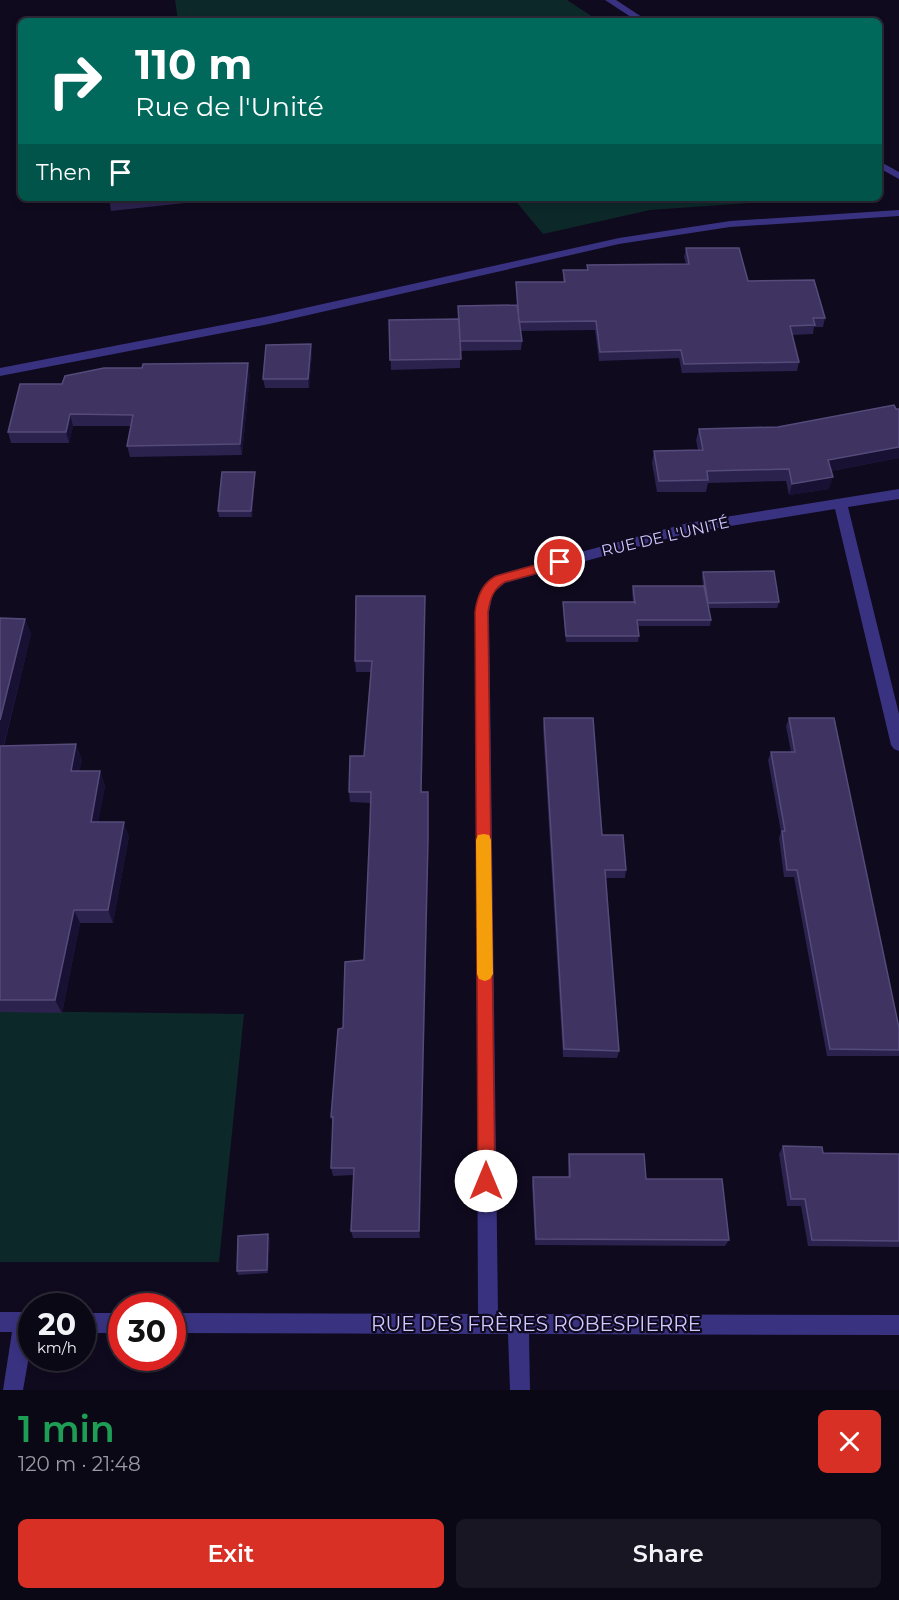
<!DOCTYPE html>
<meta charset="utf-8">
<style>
:root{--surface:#0b0816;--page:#191623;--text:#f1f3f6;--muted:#9a9aa1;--line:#2b2935;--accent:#d93025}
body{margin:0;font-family:Montserrat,sans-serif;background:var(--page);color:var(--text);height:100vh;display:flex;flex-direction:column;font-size:22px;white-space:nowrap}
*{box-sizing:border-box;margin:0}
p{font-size:20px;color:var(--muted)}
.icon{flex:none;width:33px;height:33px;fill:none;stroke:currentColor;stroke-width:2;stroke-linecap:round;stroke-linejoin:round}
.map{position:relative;height:1390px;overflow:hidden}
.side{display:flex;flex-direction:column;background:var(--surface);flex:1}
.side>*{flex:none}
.top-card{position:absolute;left:18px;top:18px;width:864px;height:183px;border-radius:9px;box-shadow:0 3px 9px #0003,0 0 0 2px var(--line);background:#00695c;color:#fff;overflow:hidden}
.speed{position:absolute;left:18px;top:1293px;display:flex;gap:12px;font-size:30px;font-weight:700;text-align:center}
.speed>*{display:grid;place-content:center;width:78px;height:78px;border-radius:50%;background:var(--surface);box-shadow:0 3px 9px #0003,0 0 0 2px var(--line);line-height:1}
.speed small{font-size:15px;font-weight:400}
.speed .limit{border:9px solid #d22;background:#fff;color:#111}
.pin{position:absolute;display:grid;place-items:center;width:51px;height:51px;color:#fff;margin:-26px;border:3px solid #fff;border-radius:50%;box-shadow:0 2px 6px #0007}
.me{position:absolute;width:66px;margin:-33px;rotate:0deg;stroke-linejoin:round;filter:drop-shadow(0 0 4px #0008)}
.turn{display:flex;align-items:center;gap:21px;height:126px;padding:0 18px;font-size:27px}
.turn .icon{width:78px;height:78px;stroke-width:2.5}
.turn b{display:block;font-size:42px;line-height:51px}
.then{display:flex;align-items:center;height:57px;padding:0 18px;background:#0003;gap:12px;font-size:22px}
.round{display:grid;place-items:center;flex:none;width:63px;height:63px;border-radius:9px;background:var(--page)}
.head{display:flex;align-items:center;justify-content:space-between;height:102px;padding:0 18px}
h1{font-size:36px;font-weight:600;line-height:45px;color:#1e9e55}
.cta{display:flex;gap:12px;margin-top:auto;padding:12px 18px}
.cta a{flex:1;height:69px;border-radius:9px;background:var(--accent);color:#fff;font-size:24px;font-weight:600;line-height:69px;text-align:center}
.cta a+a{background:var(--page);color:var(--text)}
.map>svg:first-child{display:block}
</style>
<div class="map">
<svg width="899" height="1390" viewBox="0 0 899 1390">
<rect width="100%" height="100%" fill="#0f0a1e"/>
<path fill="#0d2829" d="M 175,0 L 567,0 L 599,21 L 178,21 Z
M 513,198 L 823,198 L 650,210 L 543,234 Z
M 0,1011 L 244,1014 L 219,1262 L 0,1262 Z"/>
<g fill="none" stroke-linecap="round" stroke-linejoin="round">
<path fill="#393281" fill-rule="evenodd" d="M 605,0 L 616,0 L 648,21 L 637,21 Z
M 879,161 L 899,172 L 899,179 L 879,168 Z
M 899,210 L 899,216 L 730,227 L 619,244 L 269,324 L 0,376 L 0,368 L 269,316 L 619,238 L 730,221 Z
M 899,489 L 899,499 L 848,507 L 899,714 L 899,751 L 894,749 L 891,745 L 835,509 L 688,533 L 505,583 L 493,593 L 489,612 L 498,1314 L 899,1315 L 899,1335 L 529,1334 L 530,1390 L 510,1390 L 508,1334 L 172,1333 L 172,1313 L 478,1314 L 475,612 C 477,595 483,579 500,574 L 688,523 Z
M 0,1312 L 32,1312 L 32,1339 L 23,1390 L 3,1390 L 12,1332 L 0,1332 Z
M 82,1313 L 122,1313 L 122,1333 L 82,1333 Z"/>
</g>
<path fill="#2c224e" d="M 109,198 L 184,198 L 185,203 L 111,211 Z
M 686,248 L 748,281 L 825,318 L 823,327 L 814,327 L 813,334 L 792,335 L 799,362 L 797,371 L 682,373 L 679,358 L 599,361 L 595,330 L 520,331 L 522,341 L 521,350 L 460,351 L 460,368 L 391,370 L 389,320 L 458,319 L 458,306 L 517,305 L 516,282 L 563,282 L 563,270 L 587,270 L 587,265 L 686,264 L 684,257 Z
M 312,353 L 309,388 L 265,388 L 263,379 Z
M 250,374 L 242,455 L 130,457 L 127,446 L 131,426 L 73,426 L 69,443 L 11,443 L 8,432 L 62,384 Z
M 699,429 L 899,458 L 831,471 L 829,489 L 789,495 L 786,481 L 708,483 L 706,492 L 657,492 L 652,463 L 654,451 L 698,450 L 696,440 Z
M 255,478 L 252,517 L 219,517 L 218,511 Z
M 703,572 L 779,602 L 777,608 L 708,608 L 711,620 L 710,626 L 638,626 L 639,636 L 638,642 L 566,642 L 563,608 L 563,602 L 633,602 L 632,592 L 633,586 L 703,586 L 702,578 Z
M 356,596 L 422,792 L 420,1238 L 353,1238 L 351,1231 L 354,1175 L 333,1176 L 331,1168 L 333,1125 L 331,1117 L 343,1028 L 364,960 L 370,825 L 371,803 L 350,802 L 349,792 L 364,756 L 371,672 L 356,672 L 355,661 Z
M 0,618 L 25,619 L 31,634 L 4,746 L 82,759 L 79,771 L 100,771 L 105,786 L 98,822 L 129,836 L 113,923 L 80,923 L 62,1013 L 0,1012 Z
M 544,718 L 602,835 L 626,870 L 625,878 L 606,878 L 619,1051 L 617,1058 L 563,1057 L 543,728 Z
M 789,718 L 899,1028 L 899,1056 L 827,1056 L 794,877 L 784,877 L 779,838 L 781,832 L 768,760 L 771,752 L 791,752 L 786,726 Z
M 783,1146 L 823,1153 L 899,1154 L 899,1247 L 808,1246 L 801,1206 L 787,1206 L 779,1154 Z
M 569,1154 L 646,1179 L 729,1240 L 725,1246 L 535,1245 L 532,1184 L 533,1177 L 568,1177 L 568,1161 Z
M 270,1238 L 268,1273 L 238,1275 L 237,1271 Z"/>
<path fill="#191133" d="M 311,344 L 312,353 L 309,388 L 308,379 Z
M 248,363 L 250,374 L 242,455 L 240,444 Z
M 70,414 L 73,426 L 69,443 L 66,432 Z
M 899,447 L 899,458 L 824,472 L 828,460 Z
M 255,472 L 255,478 L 252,517 L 251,511 Z
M 833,477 L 829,489 L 789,495 L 792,484 Z
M 25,619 L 31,634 L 0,760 L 0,720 Z
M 76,744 L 82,759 L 77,785 L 71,771 Z
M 100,771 L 105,786 L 96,836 L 91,822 Z
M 124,822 L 129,836 L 113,923 L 108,910 Z
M 428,850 L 420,1238 L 419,1231 Z
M 74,910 L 80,923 L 62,1013 L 55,1000 Z
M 268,1234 L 270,1238 L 268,1273 L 267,1270 Z"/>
<path fill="#3e3361" stroke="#554b7a" stroke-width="1.5" d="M 109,198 L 140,198 L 109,201 Z
M 686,248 L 739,248 L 748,281 L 814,280 L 825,318 L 813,318 L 815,325 L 790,326 L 799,362 L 684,364 L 681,350 L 600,352 L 596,321 L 519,322 L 516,282 L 565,282 L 563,270 L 588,270 L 587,265 L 689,264 Z
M 517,305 L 522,341 L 460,341 L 458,306 Z
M 459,319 L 461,359 L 390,360 L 389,320 Z
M 311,344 L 308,379 L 263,379 L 266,345 Z
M 248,363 L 240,444 L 127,446 L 133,415 L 70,414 L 66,432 L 8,432 L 20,384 L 62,384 L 65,376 L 104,368 L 142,368 L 143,364 Z
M 894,405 L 896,409 L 899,409 L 899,447 L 828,460 L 833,477 L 792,484 L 789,469 L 707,471 L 708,480 L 659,481 L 654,451 L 703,450 L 699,429 L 778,427 Z
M 222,472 L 255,472 L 251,511 L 218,511 Z
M 774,571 L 779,602 L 708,603 L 703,572 Z
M 633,586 L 704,586 L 711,620 L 637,620 L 639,636 L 566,636 L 563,602 L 635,602 L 635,604 Z
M 356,596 L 425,596 L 421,792 L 428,792 L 428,840 L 419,1231 L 351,1231 L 354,1168 L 331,1168 L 333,1117 L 331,1117 L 338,1029 L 343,1028 L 345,962 L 364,960 L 370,825 L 371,792 L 349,792 L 350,756 L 364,756 L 372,661 L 355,661 Z
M 0,618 L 25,619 L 0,720 Z
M 544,718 L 593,718 L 602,835 L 623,835 L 626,870 L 605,870 L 619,1051 L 564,1049 Z
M 789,718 L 834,718 L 899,1028 L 899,1050 L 830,1049 L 797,870 L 787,870 L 782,831 L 785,831 L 771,752 L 795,752 Z
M 76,744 L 71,771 L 100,771 L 91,822 L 124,822 L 108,910 L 74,910 L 55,1000 L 0,1000 L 0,746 Z
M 783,1146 L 822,1147 L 823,1153 L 899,1154 L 899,1241 L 812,1240 L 805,1199 L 791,1199 Z
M 569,1154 L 644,1154 L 646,1179 L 722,1179 L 729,1240 L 536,1239 L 533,1177 L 570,1177 Z
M 268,1234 L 267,1270 L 237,1271 L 238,1236 Z"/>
<path fill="#d93025" stroke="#8d1f18" stroke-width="1.5" d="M 560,558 L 566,562 L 564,566 L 505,582 C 493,589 490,599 488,612 L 495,1181 L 493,1187 L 486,1190 L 480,1187 L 478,1181 L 475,612 C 477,597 482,583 496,576 Z"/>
<path fill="#f59e0b" d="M 484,834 L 489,835 L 491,840 L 493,974 L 490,979 L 485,981 L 479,979 L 477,974 L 476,840 L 478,835 Z"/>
<g text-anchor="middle" stroke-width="4.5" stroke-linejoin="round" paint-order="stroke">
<g font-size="16" fill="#d1c8ff" stroke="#0f0a1e">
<text transform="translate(665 536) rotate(-13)" y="6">RUE DE L'UNITÉ</text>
</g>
<g font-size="20" fill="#d1c8ff" stroke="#0f0a1e">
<text x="536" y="1331">RUE DES FRÈRES ROBESPIERRE</text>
</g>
</g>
</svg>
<div class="speed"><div>20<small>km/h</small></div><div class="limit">30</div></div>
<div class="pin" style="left:560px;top:562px;background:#d93025"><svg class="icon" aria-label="arrive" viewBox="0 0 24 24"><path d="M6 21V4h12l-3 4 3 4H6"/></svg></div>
<svg class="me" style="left:486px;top:1181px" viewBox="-20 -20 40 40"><circle r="19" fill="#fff"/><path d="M0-13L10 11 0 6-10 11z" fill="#d93025"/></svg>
<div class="top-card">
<div class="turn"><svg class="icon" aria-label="right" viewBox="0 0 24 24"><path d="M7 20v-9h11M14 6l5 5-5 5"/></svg><div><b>110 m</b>Rue de l'Unité</div></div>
<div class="then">Then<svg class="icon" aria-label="arrive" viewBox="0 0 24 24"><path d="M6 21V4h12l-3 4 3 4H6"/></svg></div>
</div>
</div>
<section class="side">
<div class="head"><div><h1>1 min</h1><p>120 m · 21:48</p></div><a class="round" style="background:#d93025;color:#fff"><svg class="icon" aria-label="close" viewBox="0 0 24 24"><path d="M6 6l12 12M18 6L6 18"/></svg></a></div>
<div class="cta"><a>Exit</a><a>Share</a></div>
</section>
